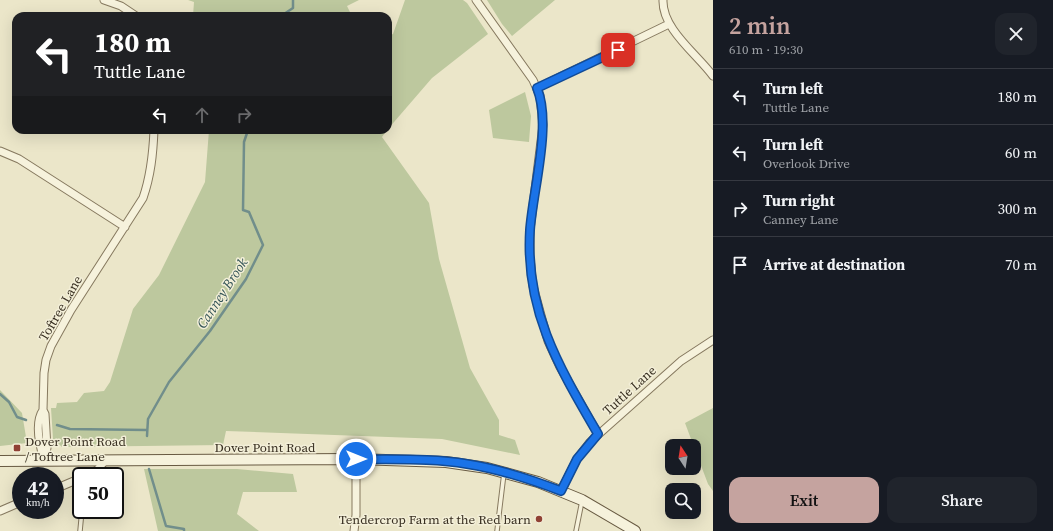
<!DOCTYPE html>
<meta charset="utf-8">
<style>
:root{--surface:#171b24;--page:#20242c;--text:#f1f3f6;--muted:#9ea1a6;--line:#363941;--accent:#c5a39f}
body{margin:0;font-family:"Source Serif 4",serif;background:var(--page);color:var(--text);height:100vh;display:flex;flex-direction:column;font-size:15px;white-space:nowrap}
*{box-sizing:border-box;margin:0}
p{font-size:13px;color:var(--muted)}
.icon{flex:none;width:22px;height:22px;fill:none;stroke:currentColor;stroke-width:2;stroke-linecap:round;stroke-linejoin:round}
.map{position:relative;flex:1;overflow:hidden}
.panel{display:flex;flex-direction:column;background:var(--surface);width:340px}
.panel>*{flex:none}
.banner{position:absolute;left:12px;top:12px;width:380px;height:122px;border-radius:12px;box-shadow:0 4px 16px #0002;background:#202124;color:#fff;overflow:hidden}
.needle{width:26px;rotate:348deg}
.fabs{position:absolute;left:665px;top:439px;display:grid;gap:8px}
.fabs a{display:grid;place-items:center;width:36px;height:36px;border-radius:8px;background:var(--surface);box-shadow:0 4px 16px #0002;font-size:20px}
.speed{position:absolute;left:12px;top:467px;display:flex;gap:8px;font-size:20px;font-weight:700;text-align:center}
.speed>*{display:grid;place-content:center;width:52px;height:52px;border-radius:50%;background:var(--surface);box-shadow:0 4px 16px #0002;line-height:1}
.speed small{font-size:10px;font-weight:400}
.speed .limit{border:2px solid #111;border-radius:6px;background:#fff;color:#111}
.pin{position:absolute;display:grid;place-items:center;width:34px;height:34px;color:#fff;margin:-17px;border-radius:8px;box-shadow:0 2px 6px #0006}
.me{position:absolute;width:44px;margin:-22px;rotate:90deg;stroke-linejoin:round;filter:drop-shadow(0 0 3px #0008)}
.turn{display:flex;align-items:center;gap:14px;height:84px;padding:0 16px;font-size:18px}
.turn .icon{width:52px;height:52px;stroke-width:2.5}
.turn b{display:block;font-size:28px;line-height:34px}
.lanes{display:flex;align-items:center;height:38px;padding:0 16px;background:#0003;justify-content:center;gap:20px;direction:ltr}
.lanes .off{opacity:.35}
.round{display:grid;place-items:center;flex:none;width:42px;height:42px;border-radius:12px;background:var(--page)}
.overview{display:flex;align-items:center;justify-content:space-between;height:68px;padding:0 16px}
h1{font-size:24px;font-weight:600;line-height:30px;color:var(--accent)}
.action{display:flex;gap:8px;margin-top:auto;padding:8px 16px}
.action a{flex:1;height:46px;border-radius:12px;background:var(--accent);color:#111;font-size:16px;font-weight:600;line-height:46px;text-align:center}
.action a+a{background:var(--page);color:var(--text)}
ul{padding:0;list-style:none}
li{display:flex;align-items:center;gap:12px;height:56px;padding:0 16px;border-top:1px solid var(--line)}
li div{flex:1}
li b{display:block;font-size:15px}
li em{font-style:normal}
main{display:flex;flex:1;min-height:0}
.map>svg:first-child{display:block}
</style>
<main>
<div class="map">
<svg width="713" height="531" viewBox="0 0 713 531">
<rect width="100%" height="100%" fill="#ebe6c9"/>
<path fill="#bdc89e" d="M 188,0 L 359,0 L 347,6 L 352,16 L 193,16 L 194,2 Z
M 405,0 L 463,0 L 467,3 L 488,34 L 432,78 L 388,129 L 388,36 L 393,34 Z
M 487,0 L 555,0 L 512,36 L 502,24 Z
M 525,92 L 531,116 L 529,142 L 493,138 L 489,110 Z
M 209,130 L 387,130 L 382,137 L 429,203 L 439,259 L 470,368 L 499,420 L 499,435 L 515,440 L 520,455 L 442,439 L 226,431 L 223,445 L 62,447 L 53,439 L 51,408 L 56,408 L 57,403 L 77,402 L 84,393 L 104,391 L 110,382 L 133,309 L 159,275 L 205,182 Z
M 0,390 L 22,413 L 27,443 L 0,446 Z
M 713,408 L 713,491 L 708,484 L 685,423 Z
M 144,469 L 237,469 L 293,474 L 297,492 L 243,492 L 237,514 L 259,531 L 158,531 Z"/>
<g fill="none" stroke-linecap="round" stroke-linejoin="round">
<path stroke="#718e8b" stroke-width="2.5" d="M 281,16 L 293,8 L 293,0
M 0,394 L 9,402 L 17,417 L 26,420
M 57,425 L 70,429 L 147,430
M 147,436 L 148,419 L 169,382 L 210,331 L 246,279 L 263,245 L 249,212 L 243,210 L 244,142 L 248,130
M 149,469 L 166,526 L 184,529 L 184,531"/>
<defs>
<path id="lane" d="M 76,480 L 81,505
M 80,531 L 82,510
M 497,531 L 504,473
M 576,531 L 582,501"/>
<path id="street" d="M 104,0 L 121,6 L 136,16
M 476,0 L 533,80 L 540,96 L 543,125 L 530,230 L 530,258 L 533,286 L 548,341 L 560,367 L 598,434
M 663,0 C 662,29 697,54 713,76
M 537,88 L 669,24
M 0,151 L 19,159 L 125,227
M 43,410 C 34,423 40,447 44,460
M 44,460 L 47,448 L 45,414 L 43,410 L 44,373 L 46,360 L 51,346 L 71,310 L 143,198 C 151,175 153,154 154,130
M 85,476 L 97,470 L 105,461
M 55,489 L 81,478
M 561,491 L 577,459 L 590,442 L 681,361 L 713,340
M 0,511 L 21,502
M 354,531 L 356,515 L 356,459"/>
<path id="secondary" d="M 0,461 L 356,459 L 446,462 L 487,468 L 538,482 L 582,500 L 635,531"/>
</defs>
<use href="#lane" stroke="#86795f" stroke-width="5.5"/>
<use href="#street" stroke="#86795f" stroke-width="9"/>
<use href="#secondary" stroke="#685a42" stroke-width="12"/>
<use href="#lane" stroke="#f6f2dc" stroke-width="3.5"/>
<use href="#street" stroke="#f6f2dc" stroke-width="7"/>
<use href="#secondary" stroke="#f6f2dc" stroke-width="10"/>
</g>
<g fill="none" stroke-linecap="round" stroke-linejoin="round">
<defs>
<path id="route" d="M 356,459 C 393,460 430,458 467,464 C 499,469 530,479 561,491 L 577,459 L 598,434 C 559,367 525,311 530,230 C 533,189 552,125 537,88 L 618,50"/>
</defs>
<use href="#route" stroke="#114b97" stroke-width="10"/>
<use href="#route" stroke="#1a73e8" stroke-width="7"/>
</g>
<g fill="#904134" stroke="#f3efd8" stroke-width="1.5">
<rect x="13" y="444" width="8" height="8" rx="2"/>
<circle cx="539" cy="519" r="4"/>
</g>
<g text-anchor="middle" stroke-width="3" stroke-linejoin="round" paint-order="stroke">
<g font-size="13" fill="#382f21" stroke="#f3efd8">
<text transform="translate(60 308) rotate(-60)" y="5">Toftree Lane</text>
<text transform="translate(629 390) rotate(-42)" y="5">Tuttle Lane</text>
<text x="265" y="452">Dover Point Road</text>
</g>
<g font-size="13" fill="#382f21" stroke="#f3efd8" text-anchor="start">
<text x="25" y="446">Dover Point Road<tspan x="25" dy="15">/ Toftree Lane</tspan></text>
<text x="531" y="524" text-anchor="end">Tendercrop Farm at the Red barn</text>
</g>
<g font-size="14" font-style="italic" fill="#325356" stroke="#f3efd8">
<text transform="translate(222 293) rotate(-57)" y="5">Canney Brook</text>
</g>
</g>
</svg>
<div class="fabs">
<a><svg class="needle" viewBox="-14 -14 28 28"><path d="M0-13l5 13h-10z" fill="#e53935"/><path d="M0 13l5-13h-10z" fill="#9ea1a6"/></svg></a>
<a><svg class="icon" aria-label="search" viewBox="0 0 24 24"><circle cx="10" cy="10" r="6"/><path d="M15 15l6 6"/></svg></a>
</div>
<div class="speed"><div>42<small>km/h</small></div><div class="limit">50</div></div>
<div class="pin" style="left:618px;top:50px;background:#d93025"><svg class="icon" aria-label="arrive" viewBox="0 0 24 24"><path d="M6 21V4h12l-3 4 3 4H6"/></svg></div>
<svg class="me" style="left:356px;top:459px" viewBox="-20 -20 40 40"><circle r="17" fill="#1a73e8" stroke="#fff" stroke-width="3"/><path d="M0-11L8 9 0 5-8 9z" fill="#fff"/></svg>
<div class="banner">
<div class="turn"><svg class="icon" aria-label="left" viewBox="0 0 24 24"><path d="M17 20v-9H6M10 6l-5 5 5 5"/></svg><div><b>180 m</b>Tuttle Lane</div></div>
<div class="lanes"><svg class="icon" aria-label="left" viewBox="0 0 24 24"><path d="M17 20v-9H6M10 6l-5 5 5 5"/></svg><svg class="icon off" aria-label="ahead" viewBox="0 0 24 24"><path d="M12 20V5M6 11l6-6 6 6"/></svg><svg class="icon off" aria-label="right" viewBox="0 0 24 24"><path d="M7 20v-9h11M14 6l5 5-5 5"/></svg></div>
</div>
</div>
<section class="panel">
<div class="overview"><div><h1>2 min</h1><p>610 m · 19:30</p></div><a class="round"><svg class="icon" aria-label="close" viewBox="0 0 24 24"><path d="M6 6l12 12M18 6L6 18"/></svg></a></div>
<ul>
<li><svg class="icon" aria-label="left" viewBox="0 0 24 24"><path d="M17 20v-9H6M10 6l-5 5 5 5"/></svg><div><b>Turn left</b><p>Tuttle Lane</p></div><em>180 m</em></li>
<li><svg class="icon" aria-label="left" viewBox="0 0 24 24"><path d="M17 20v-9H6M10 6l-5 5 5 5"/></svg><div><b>Turn left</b><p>Overlook Drive</p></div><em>60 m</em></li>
<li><svg class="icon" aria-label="right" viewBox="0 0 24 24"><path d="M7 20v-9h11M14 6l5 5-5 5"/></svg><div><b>Turn right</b><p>Canney Lane</p></div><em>300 m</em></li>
<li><svg class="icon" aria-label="arrive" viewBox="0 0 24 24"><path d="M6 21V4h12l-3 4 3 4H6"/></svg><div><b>Arrive at destination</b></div><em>70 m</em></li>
</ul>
<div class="action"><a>Exit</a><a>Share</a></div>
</section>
</main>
